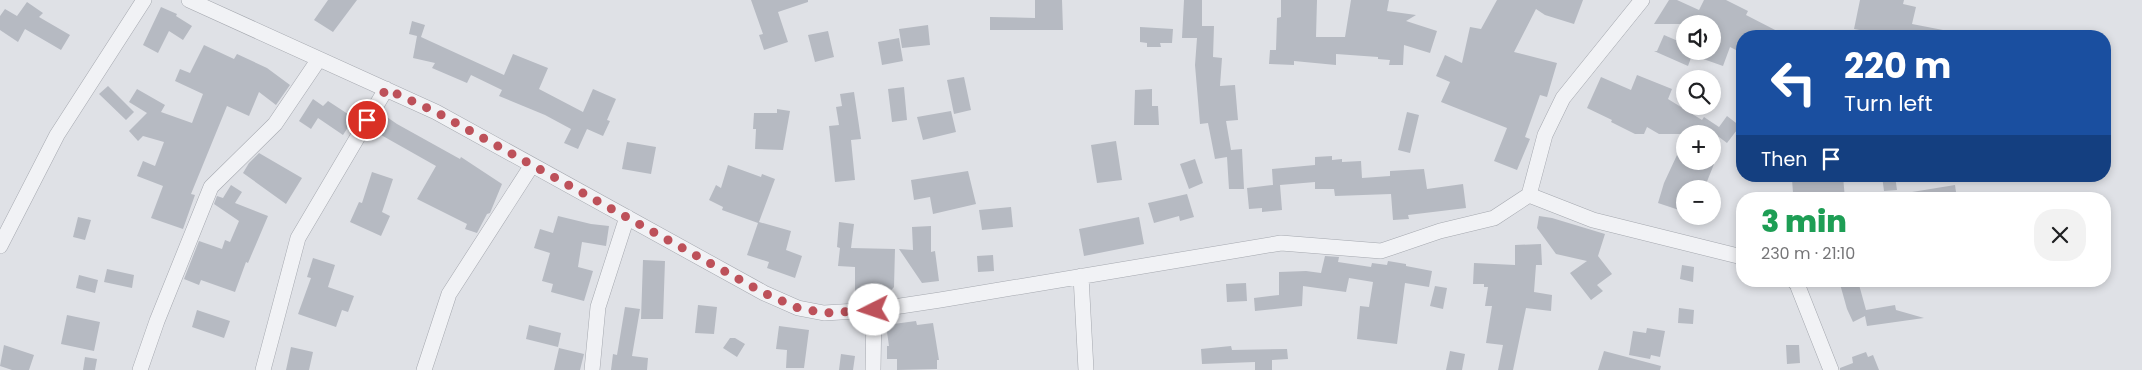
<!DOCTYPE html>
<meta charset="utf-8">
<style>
:root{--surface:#fff;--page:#f2f2f2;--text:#202124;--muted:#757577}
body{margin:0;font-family:Poppins,sans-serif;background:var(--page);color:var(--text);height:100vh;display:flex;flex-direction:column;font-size:19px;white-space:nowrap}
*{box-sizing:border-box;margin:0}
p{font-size:16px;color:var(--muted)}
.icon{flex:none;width:28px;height:28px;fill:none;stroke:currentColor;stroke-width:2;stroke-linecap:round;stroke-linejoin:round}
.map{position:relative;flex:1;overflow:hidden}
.drawer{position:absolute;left:1736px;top:192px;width:375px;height:95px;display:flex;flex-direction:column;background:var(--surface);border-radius:20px;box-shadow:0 2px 8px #0003}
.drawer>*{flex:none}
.guide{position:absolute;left:1736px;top:30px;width:375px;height:152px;border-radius:20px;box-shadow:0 2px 8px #0003;background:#1a4fa0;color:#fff;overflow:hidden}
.fabs{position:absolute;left:1676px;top:15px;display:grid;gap:10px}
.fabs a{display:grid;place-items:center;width:45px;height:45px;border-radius:50%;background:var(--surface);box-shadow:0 2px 8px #0003;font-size:25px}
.pin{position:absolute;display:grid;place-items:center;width:42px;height:42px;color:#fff;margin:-21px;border:2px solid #fff;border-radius:50%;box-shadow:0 1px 5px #0007}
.me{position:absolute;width:55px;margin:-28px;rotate:266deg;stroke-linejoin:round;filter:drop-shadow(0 0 4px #0008)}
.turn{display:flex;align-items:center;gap:18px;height:105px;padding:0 25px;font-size:22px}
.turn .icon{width:65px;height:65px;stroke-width:2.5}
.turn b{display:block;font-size:35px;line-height:42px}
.then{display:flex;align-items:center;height:48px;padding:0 25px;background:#0003;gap:10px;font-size:19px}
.round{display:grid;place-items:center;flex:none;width:52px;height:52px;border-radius:20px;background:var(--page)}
.summary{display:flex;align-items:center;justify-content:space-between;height:85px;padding:0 25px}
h1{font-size:30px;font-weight:800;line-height:38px;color:#1e9e55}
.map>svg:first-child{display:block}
</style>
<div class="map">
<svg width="2142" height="370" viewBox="0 0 2142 370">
<rect width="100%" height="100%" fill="#dfe1e6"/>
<path fill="#b6bac2" d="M 328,0 L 357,0 L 333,32 L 314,20 Z
M 751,0 L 808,0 L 808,2 L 778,12 L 788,42 L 764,50 L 759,35 L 763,34 Z
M 1035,0 L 1062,0 L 1063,30 L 990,30 L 990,17 L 1035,18 Z
M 1184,0 L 1202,0 L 1202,26 L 1214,26 L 1213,57 L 1222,58 L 1220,86 L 1235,85 L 1238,120 L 1226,121 L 1231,150 L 1242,149 L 1244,189 L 1229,189 L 1227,157 L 1215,159 L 1208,123 L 1200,124 L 1195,65 L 1197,38 L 1182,38 Z
M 1281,0 L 1317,0 L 1316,37 L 1345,37 L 1351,0 L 1389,0 L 1387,11 L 1416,15 L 1406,21 L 1437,31 L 1430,53 L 1404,45 L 1403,65 L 1389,65 L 1390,60 L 1378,59 L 1378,57 L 1336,54 L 1336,65 L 1294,61 L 1294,65 L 1269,64 L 1270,50 L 1276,50 L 1277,18 L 1281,17 Z
M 1497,0 L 1583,0 L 1574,24 L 1545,15 L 1536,9 L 1514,52 L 1557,63 L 1547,97 L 1540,95 L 1525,137 L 1530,139 L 1517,170 L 1494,161 L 1507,128 L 1441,102 L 1450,82 L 1436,76 L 1445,55 L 1462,63 L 1470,27 L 1481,29 Z
M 1669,0 L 1677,0 L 1699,10 L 1704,0 L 1726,0 L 1748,11 L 1746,15 L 1787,36 L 1742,36 L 1742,53 L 1730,47 L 1723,66 L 1692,55 L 1688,66 L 1654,51 L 1657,51 L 1664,35 L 1685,44 L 1685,51 L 1712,51 L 1712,24 L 1654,24 Z
M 1860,0 L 1904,0 L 1903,4 L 1916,7 L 1912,24 L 1943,30 L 1942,36 L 1892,36 L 1854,29 Z
M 27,2 L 43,13 L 39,17 L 70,35 L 61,50 L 25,29 L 18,42 L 0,30 L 0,16 L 5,9 L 17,16 Z
M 161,7 L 177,14 L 176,16 L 192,26 L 183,40 L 169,31 L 158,53 L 143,45 Z
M 412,21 L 425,25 L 421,37 L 504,75 L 513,54 L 548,68 L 539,89 L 583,112 L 593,89 L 616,99 L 607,120 L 610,121 L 603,136 L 587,129 L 578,149 L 564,143 L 571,129 L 545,115 L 499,96 L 502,90 L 471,75 L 467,83 L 432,68 L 435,63 L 413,58 L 417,36 L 409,34 Z
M 928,25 L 930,45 L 902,48 L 899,29 Z
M 1140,27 L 1173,29 L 1172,43 L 1160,43 L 1161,47 L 1147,47 L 1147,43 L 1140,42 Z
M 828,31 L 834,57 L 815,62 L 808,35 Z
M 899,38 L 903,61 L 882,65 L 878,42 Z
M 204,45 L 234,59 L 237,54 L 267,68 L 290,85 L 276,105 L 259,92 L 249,116 L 227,106 L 191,194 L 195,195 L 183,229 L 151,218 L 163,186 L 137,176 L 143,161 L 155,166 L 164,142 L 143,136 L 138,141 L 129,131 L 147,113 L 129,102 L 137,89 L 165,105 L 161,112 L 192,123 L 203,94 L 175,81 L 180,69 L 190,73 Z
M 1637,75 L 1672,89 L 1668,99 L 1702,120 L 1704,117 L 1719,127 L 1727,116 L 1740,126 L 1727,143 L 1715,134 L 1659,134 L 1647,127 L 1644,134 L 1635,134 L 1611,122 L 1612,120 L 1587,108 L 1601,77 L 1631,90 Z
M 964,77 L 971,110 L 954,114 L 947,80 Z
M 108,86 L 134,112 L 126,120 L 99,94 Z
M 904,87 L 907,120 L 892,122 L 888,89 Z
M 1152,89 L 1152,106 L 1158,106 L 1159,125 L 1134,125 L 1135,90 Z
M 854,92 L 861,139 L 851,140 L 855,180 L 835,182 L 829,126 L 839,125 L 836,107 L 842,106 L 840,94 Z
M 313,99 L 323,106 L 328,101 L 354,118 L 343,135 L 318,118 L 311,129 L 299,121 Z
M 777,109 L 790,111 L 783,150 L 755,149 L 756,129 L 753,129 L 754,113 L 777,113 Z
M 951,111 L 956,132 L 923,140 L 917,117 Z
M 1407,112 L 1419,115 L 1410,153 L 1398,150 Z
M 384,115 L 397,124 L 460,159 L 461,157 L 502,184 L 490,213 L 487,214 L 477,233 L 465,229 L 467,224 L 417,199 L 436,166 L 374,131 Z
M 1116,141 L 1122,180 L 1097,183 L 1091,145 Z
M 627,142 L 656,147 L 651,174 L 622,169 Z
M 259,153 L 302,178 L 286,204 L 243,173 L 249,163 Z
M 1677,155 L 1685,159 L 1685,161 L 1707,161 L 1714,164 L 1704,189 L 1685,189 L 1685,212 L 1658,203 L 1664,183 Z
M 1332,156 L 1332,160 L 1342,159 L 1342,162 L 1361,161 L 1362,178 L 1390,176 L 1390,171 L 1424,169 L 1427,189 L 1463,184 L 1466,208 L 1408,215 L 1409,219 L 1393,220 L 1391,194 L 1335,196 L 1334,189 L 1315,189 L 1315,182 L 1280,185 L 1282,210 L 1262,212 L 1262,208 L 1249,209 L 1247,188 L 1273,185 L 1272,169 L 1315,165 L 1315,157 Z
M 1195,159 L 1203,183 L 1189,189 L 1180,164 Z
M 728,165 L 761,177 L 762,174 L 775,179 L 759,222 L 791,231 L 786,250 L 802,256 L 795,278 L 767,268 L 769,262 L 747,255 L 758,223 L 722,210 L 723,207 L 709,200 L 716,185 L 721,188 Z
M 968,171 L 976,204 L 933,214 L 930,197 L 914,200 L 911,180 Z
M 372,172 L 393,179 L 382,212 L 390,216 L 381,236 L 350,222 L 359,202 L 362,203 Z
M 1830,176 L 1843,176 L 1845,199 L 1800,199 L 1793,193 L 1792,179 Z
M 1882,176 L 1895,176 L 1897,190 L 1884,191 Z
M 231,185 L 242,192 L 235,203 L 268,216 L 248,263 L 246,262 L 235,292 L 201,280 L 199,285 L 184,279 L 199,241 L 222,249 L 225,240 L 230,242 L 239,221 L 214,204 L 217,196 L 223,198 Z
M 1955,185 L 1957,199 L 1913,199 L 1912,192 Z
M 1187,194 L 1194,217 L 1180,221 L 1179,216 L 1154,223 L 1148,203 Z
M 1011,207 L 1013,227 L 982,230 L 979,210 Z
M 558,216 L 591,224 L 609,226 L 606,246 L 582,242 L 578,267 L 593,271 L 584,301 L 551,292 L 553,284 L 542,281 L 550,253 L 534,248 L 540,229 L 553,233 Z
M 1539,216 L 1552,218 L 1605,234 L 1598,256 L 1612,274 L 1597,285 L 1603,291 L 1591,300 L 1570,273 L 1587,261 L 1556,254 L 1537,228 Z
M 78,217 L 91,220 L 85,240 L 73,237 Z
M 1139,217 L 1144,244 L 1084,256 L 1079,229 Z
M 839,222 L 854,224 L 851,248 L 895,249 L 894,287 L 889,293 L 855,293 L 855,267 L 838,266 L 840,248 L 837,247 Z
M 931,226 L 931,252 L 935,251 L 939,281 L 922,283 L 899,249 L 913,250 L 912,227 Z
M 1541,244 L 1542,265 L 1536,265 L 1534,292 L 1552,295 L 1551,311 L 1526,308 L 1513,370 L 1498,370 L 1503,345 L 1486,343 L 1492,306 L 1485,306 L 1488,287 L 1484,287 L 1484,284 L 1473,284 L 1474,263 L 1515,265 L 1515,245 Z
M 993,255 L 994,271 L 978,272 L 977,256 Z
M 1325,256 L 1339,257 L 1338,262 L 1371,267 L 1372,263 L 1387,265 L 1388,261 L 1406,264 L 1406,266 L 1432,271 L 1429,287 L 1405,283 L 1397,344 L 1357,339 L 1360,306 L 1369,307 L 1373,282 L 1349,278 L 1346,292 L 1303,286 L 1302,306 L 1255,311 L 1254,298 L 1279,295 L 1279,272 L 1306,271 L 1321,273 Z
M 313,258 L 335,265 L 328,287 L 354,296 L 348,312 L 342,310 L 336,327 L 298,314 L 311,278 L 307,277 Z
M 643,260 L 665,261 L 663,319 L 641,319 Z
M 1682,265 L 1694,267 L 1693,282 L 1680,279 Z
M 107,269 L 134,275 L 132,288 L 104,282 Z
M 79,275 L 98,280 L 95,293 L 76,288 Z
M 1851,281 L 1858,281 L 1866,310 L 1895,305 L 1896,310 L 1924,318 L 1867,326 L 1865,316 L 1853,322 L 1847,309 L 1840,284 Z
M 1246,283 L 1247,301 L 1227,302 L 1226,284 Z
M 1435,286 L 1447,288 L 1443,309 L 1430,306 Z
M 698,305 L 717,307 L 714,334 L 695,333 Z
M 625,307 L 640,309 L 632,356 L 648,358 L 647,370 L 611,370 L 613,354 L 617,355 Z
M 1679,308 L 1694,310 L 1693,324 L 1678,323 Z
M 197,310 L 230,321 L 224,338 L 192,327 Z
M 67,315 L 100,322 L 94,351 L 61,344 Z
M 916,321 L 917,325 L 933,323 L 939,360 L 937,360 L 937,369 L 897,370 L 897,359 L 887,359 L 887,346 L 889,346 L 886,325 Z
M 529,325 L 561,333 L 558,347 L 526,339 Z
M 779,326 L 809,330 L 804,368 L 786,368 L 787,350 L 776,349 Z
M 1647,328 L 1665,331 L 1660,357 L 1651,355 L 1650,359 L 1629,355 L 1633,331 L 1646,333 Z
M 730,338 L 735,338 L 745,344 L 737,357 L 723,348 Z
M 4,345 L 34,355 L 29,370 L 12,370 L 0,366 Z
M 1786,345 L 1799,345 L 1800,363 L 1787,364 Z
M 1231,346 L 1232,350 L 1287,349 L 1288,359 L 1272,360 L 1272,370 L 1255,370 L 1255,362 L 1202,364 L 1201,349 Z
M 291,347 L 313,352 L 309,370 L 286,370 Z
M 559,348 L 584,354 L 580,370 L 554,370 Z
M 1450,351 L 1465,354 L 1462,370 L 1446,370 Z
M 1604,351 L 1661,366 L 1660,370 L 1598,370 Z
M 1866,352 L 1868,357 L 1873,355 L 1879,370 L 1840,370 L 1840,368 L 1853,363 L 1852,357 Z
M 841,354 L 855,356 L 853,370 L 839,370 Z
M 85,357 L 97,359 L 95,370 L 83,370 Z"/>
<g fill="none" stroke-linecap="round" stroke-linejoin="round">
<defs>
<path id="minor" d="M 189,0 L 436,112 L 764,293 L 798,308 L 824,313 L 874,310 L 940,300 L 1281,243 L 1381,251 L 1440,231 L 1494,218 L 1529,195 L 1593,220 L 1742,257
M 1529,195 L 1545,135 L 1563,98 L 1642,0
M 0,246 L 57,135 L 144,0
M 1081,276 L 1086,370
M 1794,281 L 1797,284 L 1831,370
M 140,370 L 157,321 L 211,187 L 275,124 L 319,59
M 263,370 L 298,238 L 386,89
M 424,370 L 449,294 L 532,165
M 592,370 L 598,307 L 627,217
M 873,370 L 874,310"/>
</defs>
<use href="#minor" stroke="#a5a8af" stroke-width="16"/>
<use href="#minor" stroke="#f1f2f5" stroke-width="15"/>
</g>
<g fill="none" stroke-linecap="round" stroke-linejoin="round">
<path stroke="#bd515a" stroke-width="9" stroke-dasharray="0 16.2" d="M 367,120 L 386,89 L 436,112 L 764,293 L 798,308 L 824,313 L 874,310"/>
</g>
</svg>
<div class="fabs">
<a><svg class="icon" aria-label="sound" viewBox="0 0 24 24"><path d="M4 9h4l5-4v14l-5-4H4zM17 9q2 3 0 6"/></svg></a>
<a><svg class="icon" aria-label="search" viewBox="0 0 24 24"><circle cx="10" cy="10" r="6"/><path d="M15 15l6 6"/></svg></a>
<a>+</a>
<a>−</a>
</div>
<div class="pin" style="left:367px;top:120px;background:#d93025"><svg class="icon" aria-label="arrive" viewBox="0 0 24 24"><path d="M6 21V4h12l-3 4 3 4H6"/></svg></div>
<svg class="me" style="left:874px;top:310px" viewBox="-20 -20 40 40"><circle r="19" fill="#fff"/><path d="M0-13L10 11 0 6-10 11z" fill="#bd515a"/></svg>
<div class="guide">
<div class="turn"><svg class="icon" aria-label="left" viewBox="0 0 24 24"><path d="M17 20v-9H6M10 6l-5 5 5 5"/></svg><div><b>220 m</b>Turn left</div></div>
<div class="then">Then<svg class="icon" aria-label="arrive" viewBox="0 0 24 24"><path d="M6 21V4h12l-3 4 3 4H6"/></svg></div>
</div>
<section class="drawer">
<div class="summary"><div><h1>3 min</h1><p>230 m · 21:10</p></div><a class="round"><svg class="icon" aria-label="close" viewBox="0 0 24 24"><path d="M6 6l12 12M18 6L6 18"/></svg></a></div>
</section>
</div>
